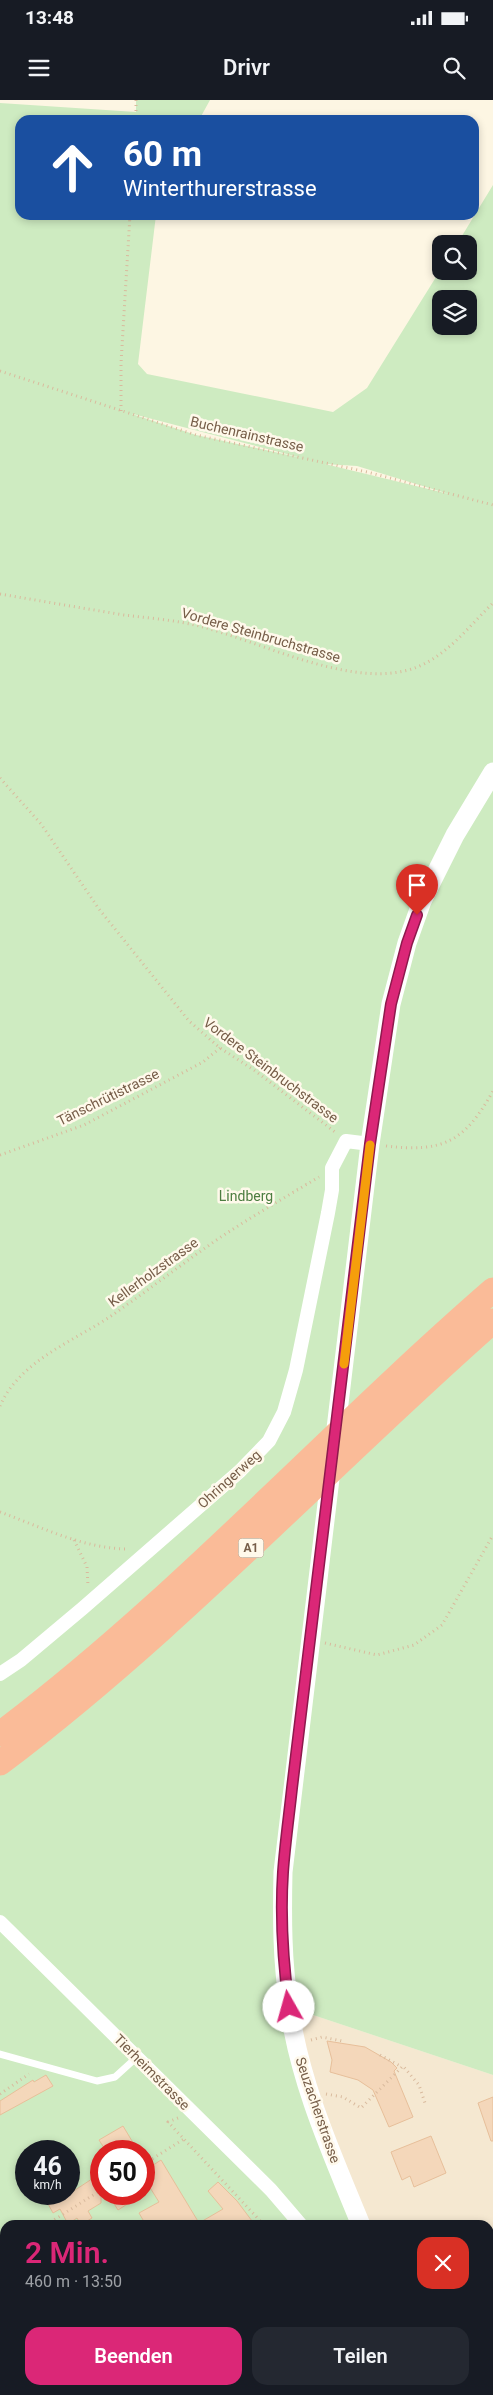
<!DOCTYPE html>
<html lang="de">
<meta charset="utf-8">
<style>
:root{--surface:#171b24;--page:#242831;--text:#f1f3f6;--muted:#9ea1a6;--accent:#db2777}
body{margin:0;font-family:Roboto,sans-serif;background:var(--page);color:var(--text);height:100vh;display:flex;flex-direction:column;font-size:19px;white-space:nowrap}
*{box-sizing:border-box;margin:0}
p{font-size:16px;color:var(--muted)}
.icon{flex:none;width:28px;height:28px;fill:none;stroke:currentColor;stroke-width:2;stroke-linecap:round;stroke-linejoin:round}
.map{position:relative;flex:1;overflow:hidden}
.details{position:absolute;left:0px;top:2120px;width:494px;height:175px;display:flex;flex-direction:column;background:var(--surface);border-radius:15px 15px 0 0;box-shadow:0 2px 8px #0003}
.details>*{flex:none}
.hud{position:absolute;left:15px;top:15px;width:464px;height:105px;border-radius:15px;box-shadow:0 2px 8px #0003;background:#1a4fa0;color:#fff;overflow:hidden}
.controls{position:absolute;left:432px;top:135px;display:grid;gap:10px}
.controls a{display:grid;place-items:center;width:45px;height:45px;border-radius:10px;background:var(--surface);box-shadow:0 2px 8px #0003;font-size:25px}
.speed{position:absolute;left:15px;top:2040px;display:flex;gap:10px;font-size:25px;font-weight:700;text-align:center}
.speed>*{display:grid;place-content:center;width:65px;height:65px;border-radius:50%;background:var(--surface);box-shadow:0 2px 8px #0003;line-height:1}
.speed small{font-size:12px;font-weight:400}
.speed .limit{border:8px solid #d22;background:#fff;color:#111}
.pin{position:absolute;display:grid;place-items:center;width:42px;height:42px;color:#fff;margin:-51px -21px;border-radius:50% 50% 50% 0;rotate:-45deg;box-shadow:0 0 5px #0007}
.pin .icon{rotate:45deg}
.me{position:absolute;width:55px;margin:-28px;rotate:353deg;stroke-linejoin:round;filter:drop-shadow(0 0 4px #0008)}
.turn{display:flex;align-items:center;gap:18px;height:105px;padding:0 25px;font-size:22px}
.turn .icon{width:65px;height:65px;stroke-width:2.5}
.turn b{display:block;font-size:35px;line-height:42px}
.round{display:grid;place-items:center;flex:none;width:52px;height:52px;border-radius:15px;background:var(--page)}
.head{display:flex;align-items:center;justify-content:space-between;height:85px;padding:0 25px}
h1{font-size:30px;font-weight:600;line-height:38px;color:var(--accent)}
.primary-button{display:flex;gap:10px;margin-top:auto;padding:10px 25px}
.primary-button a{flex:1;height:58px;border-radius:15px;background:var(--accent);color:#fff;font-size:20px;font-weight:600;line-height:58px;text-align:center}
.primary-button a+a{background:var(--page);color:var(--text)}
.status{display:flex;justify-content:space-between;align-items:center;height:35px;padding:0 25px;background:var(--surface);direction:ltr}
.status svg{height:14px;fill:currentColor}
header{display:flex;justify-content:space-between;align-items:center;height:65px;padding:0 25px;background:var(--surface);font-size:22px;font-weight:600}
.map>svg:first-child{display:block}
</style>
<div class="status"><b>13:48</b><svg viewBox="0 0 49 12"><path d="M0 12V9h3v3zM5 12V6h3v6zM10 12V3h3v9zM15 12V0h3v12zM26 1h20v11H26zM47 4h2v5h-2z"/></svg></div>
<header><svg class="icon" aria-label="menu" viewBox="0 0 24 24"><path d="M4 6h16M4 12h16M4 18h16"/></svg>Drivr<svg class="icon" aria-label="search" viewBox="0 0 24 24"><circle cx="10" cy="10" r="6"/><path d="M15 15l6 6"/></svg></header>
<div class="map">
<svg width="493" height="2295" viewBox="0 0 493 2295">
<rect width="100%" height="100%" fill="#fdf6e3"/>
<path fill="#f5e8d1" d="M 289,1907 L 493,1975 L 493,2295 L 417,2295 L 420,2290 L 489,2290 L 489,2125 L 361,2125 Z"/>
<path fill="#ceebc1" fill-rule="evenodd" d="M 136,0 L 210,0 L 199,20 L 20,20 L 20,115 L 156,115 L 138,264 L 147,274 L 333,312 L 367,288 L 441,169 L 441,171 L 469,171 L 469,144 L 457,144 L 493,85 L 493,1975 L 289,1907 L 361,2125 L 5,2125 L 5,2290 L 420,2290 L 417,2295 L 0,2295 L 0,3 L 136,12 ZM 441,199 L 469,199 L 469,226 L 441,226 ZM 132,314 L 133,314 L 302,358 L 196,335 ZM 325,364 L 357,366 L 449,394 ZM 26,2051 L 69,2051 L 69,2094 L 26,2094 ZM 101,2051 L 144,2051 L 144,2094 L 101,2094 Z"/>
<path fill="#f4d7ba" stroke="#e7bf9a" d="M 327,1941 L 365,1947 L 391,1962 L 397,1968 L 394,1971 L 413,2017 L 389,2027 L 373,1990 L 358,1980 L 330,1972 L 332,1960 Z
M 46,1975 L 53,1986 L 0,2015 L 0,2001 L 33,1980 L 34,1982 Z
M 493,1997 L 493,2041 L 491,2041 L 478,2003 Z
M 123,2026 L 138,2051 L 106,2051 L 99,2040 Z
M 431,2036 L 446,2073 L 414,2087 L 410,2076 L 402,2080 L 391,2052 Z
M 161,2060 L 199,2123 L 223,2109 L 208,2091 L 218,2082 L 237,2101 L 255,2125 L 146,2125 L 139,2113 L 159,2102 L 144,2078 L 144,2071 Z
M 101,2073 L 101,2103 L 88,2111 L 92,2118 L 81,2125 L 77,2118 L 68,2124 L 60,2109 L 53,2113 L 47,2102 L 57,2095 L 59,2098 L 69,2094 Z
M 108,2094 L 124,2094 L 129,2103 L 118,2110 Z"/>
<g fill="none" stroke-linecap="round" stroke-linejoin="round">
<path stroke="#d9ba9d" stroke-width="3" stroke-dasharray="1 4" stroke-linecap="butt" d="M 136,0 L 136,20
M 0,271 L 196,335 L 367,372 L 493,405
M 121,311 L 121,263 L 130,115
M 0,494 C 41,501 82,508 124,515 C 148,518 175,520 199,526 C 259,541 343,585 404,571 C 442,563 467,528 493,503
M 0,678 L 41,724 L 99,809 L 189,921 L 220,948 L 254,970 L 335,1032
M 386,1046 C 444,1053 465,1041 493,991
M 0,1055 L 84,1025 L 203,962 L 220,948
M 0,1306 C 20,1260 75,1241 114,1214 C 148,1190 181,1165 215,1141 C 249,1118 284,1098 319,1077
M 0,1412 C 41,1427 85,1449 128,1449
M 74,1440 L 87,1467 L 88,1486
M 325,1543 L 377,1555 L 414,1545 L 442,1525 L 493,1435
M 311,1940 L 322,1937 L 342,1941
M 380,1955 L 402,1967
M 0,1994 L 29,1974
M 326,1994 L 343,1997 L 361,2008 L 403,1966 L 419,1985 L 425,2003
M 178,2018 L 168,2022 L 264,2125
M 144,2064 L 184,2039
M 46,2125 L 101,2090
M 0,2153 L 5,2150
M 489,2174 L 493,2170
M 31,2295 L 41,2290
M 397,2295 L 404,2290"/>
<path stroke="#fff" stroke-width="7" d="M 0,1954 L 97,1981 L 115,1977 L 137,1957"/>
<path stroke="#fff" stroke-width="14" d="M 0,1574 L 21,1560 L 83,1508 L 240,1371 L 269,1341 L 284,1312 L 296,1270 L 328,1113 L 332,1090 L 332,1068 L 346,1041 L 370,1044
M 0,1822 L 271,2090 L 301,2125"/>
<path stroke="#fff" stroke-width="19" d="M 361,2125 C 332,2054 299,1982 289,1905 C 282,1861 282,1817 283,1772 L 370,1044 L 391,904 L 407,843 L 422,801 L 455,735 L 493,672
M 429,2290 L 431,2295"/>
<path stroke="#fabb98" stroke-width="25" d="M 0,1634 C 177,1501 326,1335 493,1190
M 0,1663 C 177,1530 327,1367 493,1221"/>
</g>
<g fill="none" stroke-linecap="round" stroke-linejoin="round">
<defs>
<path id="route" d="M 289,1907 C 283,1862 280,1817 283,1772 C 285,1744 289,1716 292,1688 L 370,1044 L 391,904 L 407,843 L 417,815"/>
</defs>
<use href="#route" stroke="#8e194d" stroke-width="12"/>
<use href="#route" stroke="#db2777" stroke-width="9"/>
<path stroke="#f59e0b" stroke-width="9" d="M 344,1264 L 370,1045"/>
</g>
<g text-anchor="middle" stroke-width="5" stroke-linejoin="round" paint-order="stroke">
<rect fill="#fff9eb" stroke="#9f8c79" stroke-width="1" x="238.5" y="1438.5" width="25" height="19" rx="4"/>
<g font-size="12" font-weight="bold" fill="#765d48">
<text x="251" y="1452">A1</text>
</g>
<g font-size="14" fill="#765d48" stroke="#fff9eb">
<text transform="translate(247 334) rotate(13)" y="5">Buchenrainstrasse</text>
<text transform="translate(261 535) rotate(16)" y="5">Vordere Steinbruchstrasse</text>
<text transform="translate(271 970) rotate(37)" y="5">Vordere Steinbruchstrasse</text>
<text transform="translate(108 997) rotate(-26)" y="5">Tänschrütistrasse</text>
<text transform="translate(153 1172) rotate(-36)" y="5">Kellerholzstrasse</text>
<text transform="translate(229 1379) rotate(-42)" y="5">Ohringerweg</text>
<text transform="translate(152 1972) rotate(45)" y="5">Tierheimstrasse</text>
<text transform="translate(318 2010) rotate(71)" y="5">Seuzacherstrasse</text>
</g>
<g font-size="14" fill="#4c7d40" stroke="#fff9eb">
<text x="246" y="1101">Lindberg</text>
</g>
</g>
</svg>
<div class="controls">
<a><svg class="icon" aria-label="search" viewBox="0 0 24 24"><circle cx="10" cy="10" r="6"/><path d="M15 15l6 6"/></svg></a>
<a><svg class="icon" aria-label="layers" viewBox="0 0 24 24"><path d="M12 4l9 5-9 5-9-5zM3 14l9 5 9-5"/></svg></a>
</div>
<div class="speed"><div>46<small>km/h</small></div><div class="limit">50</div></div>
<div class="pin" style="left:417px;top:815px;background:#d93025"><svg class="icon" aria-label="arrive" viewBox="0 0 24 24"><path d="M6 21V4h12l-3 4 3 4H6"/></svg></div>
<svg class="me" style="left:289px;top:1907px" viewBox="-20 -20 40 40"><circle r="19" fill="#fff"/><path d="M0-13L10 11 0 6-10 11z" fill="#db2777"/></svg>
<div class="hud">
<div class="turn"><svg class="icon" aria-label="ahead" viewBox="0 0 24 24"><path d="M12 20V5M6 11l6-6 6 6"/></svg><div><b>60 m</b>Winterthurerstrasse</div></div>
</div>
<section class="details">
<div class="head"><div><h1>2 Min.</h1><p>460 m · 13:50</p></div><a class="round" style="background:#d93025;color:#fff"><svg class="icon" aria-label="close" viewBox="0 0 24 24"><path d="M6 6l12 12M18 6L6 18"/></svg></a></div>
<div class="primary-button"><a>Beenden</a><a>Teilen</a></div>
</section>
</div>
